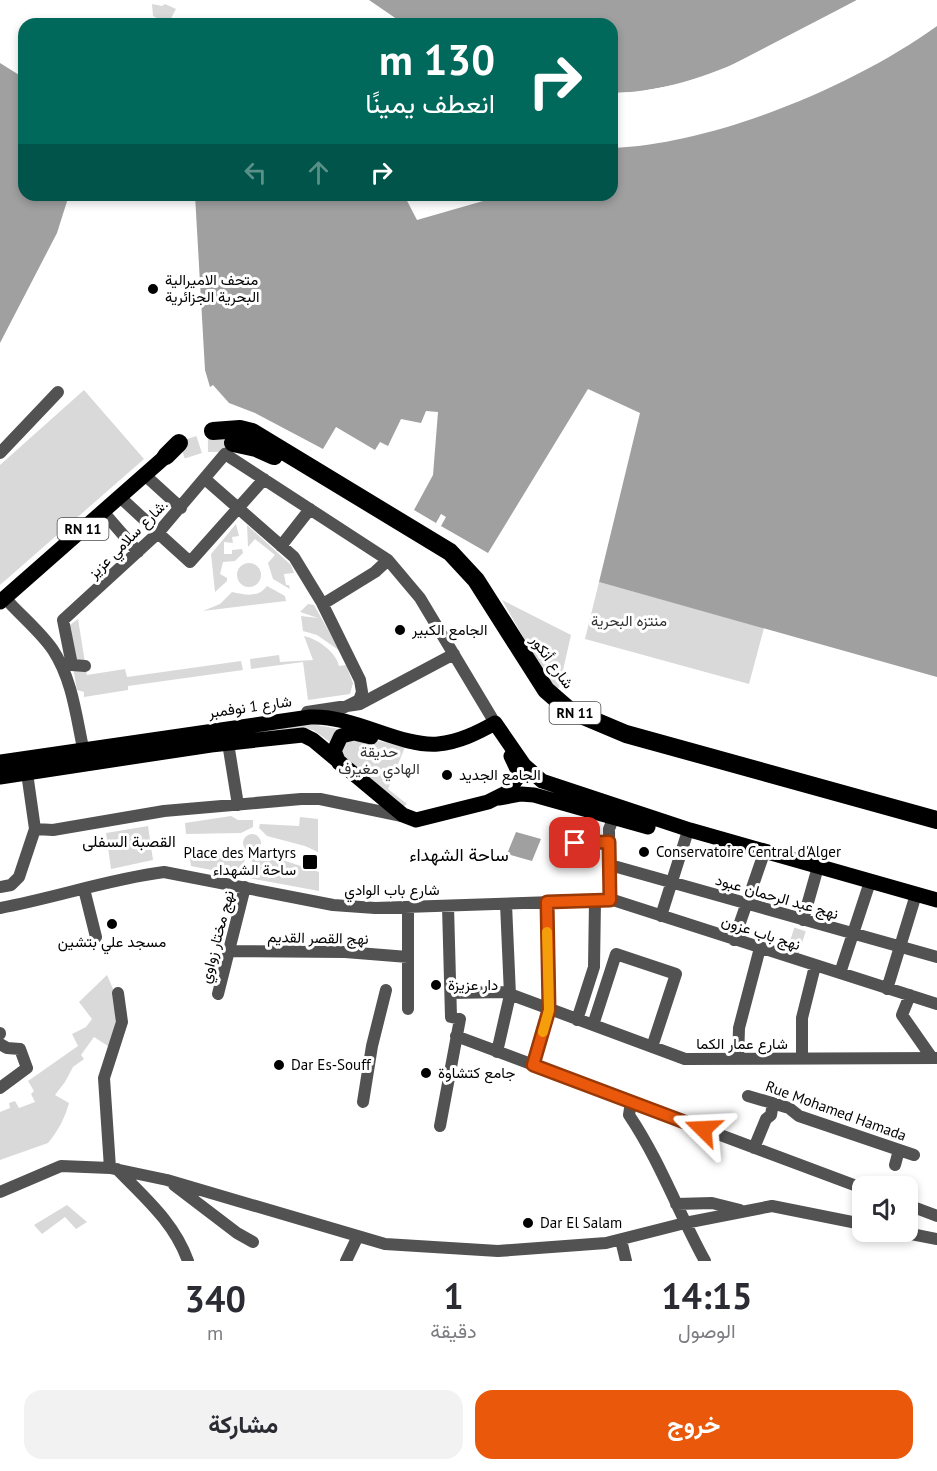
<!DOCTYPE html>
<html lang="ar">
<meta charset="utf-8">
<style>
:root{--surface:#fff;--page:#f2f2f3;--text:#2b2b33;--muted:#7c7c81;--accent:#ea580c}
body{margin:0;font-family:"PT Sans",Vazirmatn,sans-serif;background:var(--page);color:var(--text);direction:rtl;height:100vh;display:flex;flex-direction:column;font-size:22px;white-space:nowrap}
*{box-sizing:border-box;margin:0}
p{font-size:20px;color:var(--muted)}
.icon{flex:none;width:33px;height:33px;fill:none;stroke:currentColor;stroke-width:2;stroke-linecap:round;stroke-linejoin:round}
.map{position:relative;height:1261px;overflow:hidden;direction:ltr}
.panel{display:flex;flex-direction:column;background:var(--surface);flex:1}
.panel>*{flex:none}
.hud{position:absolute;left:18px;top:18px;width:600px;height:183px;border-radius:18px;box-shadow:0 3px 9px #0003;direction:rtl;background:#00695c;color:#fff;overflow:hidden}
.buttons{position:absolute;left:852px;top:1176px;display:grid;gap:12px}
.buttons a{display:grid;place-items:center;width:66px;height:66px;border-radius:12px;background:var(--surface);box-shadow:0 3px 9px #0003;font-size:30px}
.pin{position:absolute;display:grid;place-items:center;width:51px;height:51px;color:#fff;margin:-26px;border-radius:12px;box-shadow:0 3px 9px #0006}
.me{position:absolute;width:66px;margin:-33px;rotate:291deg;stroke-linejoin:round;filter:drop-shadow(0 0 4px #0008)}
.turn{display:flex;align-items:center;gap:21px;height:126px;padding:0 24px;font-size:27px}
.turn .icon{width:78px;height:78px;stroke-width:2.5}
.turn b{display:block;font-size:42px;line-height:51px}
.lanes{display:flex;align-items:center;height:57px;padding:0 24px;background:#0003;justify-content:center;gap:30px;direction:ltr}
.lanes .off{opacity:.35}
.eta{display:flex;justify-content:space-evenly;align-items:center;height:102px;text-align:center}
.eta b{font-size:36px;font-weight:700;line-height:42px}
.button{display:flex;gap:12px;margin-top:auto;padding:12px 24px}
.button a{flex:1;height:69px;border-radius:18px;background:var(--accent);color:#fff;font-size:24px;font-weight:700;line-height:69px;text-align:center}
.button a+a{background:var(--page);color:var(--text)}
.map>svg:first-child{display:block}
</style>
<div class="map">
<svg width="937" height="1261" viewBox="0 0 937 1261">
<rect width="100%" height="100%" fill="#fff"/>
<path fill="#d9d9d9" d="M 152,4 L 162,6 L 165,4 L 176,9 L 168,24 L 153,16 Z
M 84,390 L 144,459 L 0,585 L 0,465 Z
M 236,524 L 239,536 L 232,537 L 233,543 L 224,542 L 224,554 L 232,554 L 232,550 L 242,549 L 243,553 L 235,561 L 223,562 L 220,574 L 227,578 L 227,581 L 215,592 L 211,554 Z
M 247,525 L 291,565 L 294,573 L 284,574 L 286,585 L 289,585 L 290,589 L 273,579 L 268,563 L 275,555 L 255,539 L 248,547 Z
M237 575a12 12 0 1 1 24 0a12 12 0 1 1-24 0Z
M 599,582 L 764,628 L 749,684 L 585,639 Z
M 267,586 L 285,596 L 286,601 L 203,611 L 220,604 L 232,592 C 246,595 258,598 267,586 Z
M 502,600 L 571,635 L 559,688 L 552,687 Z
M 308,604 L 314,605 L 340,651 L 317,635 L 303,631 L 301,616 L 318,618 L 300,612 Z
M 78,619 L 87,675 L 125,669 L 127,677 L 241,661 L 243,670 L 128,686 L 128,690 L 84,697 L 84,692 L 77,690 L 66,628 Z
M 304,636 C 318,639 336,652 339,666 L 346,665 L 353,683 L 350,694 L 308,700 L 303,662 L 251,669 L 250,659 L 279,655 L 280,662 L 313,660 Z
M 311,724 L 339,729 L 330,742 L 313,730 L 304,728 L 0,771 L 0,768 Z
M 353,735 L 405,747 L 388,789 L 407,804 L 403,807 L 340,753 L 339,747 Z
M 231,816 L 238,820 L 253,820 L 253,827 L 241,833 L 186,834 L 185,823 Z
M 300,817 L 318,819 L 318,852 L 305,846 L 267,836 L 259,828 L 260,824 L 299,826 Z
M 148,826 L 153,860 L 111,869 L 106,833 Z
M243 843a9 9 0 1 1 18 0a9 9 0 1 1-18 0Z
M 237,851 L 245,858 L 242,876 L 191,866 L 189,852 Z
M 264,854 L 319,872 L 319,891 L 249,878 L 252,859 Z
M 107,975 L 114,991 L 118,993 L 114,1050 L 94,1037 L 81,1055 L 84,1059 L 73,1067 L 65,1082 L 55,1095 L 69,1103 C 65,1118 58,1131 48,1143 L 0,1160 L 0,1112 L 10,1108 L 9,1103 L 15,1101 L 19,1108 L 35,1102 L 31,1094 L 34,1091 L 28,1081 L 78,1046 L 72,1034 L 86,1027 L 92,1019 L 79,1002 Z
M 67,1205 L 87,1222 L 76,1229 L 65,1217 L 42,1234 L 34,1225 Z"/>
<path fill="#a0a0a0" d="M 369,0 L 857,0 C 779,42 704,91 613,93 L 612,24 L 404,24 Z
M 937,26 L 937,677 L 599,582 L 640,413 L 588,389 L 488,553 L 441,526 L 446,517 L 441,514 L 436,523 L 414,510 L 433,475 L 438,412 L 426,411 L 421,423 L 401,419 L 388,446 L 380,442 L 375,450 L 336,427 L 323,449 L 255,413 L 229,403 L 213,385 L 210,387 L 205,370 L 195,195 L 404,195 L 417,220 L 504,195 L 612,195 L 612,148 C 715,144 854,86 937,26 Z
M 0,63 L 24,78 L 24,195 L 69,195 L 57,233 L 0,343 Z
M 516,832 L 541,839 L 532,861 L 507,854 Z"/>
<path fill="#fff" d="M 857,0 L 860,1 L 855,5 L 721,74 L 660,92 L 612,96 L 612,93 L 637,92 L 679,84 L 720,71 Z"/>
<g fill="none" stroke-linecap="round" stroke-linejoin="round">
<path stroke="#d9d9d9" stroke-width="12" stroke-dasharray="12 6" stroke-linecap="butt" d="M 791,958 L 803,920"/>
<path stroke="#d9d9d9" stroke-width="18" stroke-dasharray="18 9" stroke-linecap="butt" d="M 182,450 L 204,443 L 233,443"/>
<path stroke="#525252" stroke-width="12" d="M 0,453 L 58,392
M 147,477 L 181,508
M 205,479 L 294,557 L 322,603 L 360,680 L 362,692 L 359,700 L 343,708
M 122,499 L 148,523
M 105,514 L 138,552
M 158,533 L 190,562 L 264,479
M 281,546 L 310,509
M 5,598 C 20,615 40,631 53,650 C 72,679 76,715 83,748
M 323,604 L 375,572 L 388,560
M 85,666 L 72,665 L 63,620 L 158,533 L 225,454 L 388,560 L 420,598 L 495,723
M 307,712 L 360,704 L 454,654
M 228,743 L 238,805
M 35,829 L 53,830 L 164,811 L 301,799 L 320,799 L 402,816
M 575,843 L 609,842
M 610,865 L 937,957
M 0,887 L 11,885 L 19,877 L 35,829 L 27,773
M 84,889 L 96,937
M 610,900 L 609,829 L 614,817
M 408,907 L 408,1009
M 0,908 C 55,898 109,879 164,872 L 333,905 L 375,908 L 613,900 L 937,1004
M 661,916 L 686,837
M 803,920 L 816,874
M 734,940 L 762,859
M 227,951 L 345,952 L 408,957
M 840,973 L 868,888
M 887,989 L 914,901
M 451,993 L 504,992 L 685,1059 L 937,1058
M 218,994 L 245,887
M 910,995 L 902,1015 L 932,1058
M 577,1020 L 594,967 L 595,901
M 593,1025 L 616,954 L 676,974 L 652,1047
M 0,1033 L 0,1034
M 456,1036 L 862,1188
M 0,1044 L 7,1048 L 20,1049 L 27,1068 L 0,1088
M 497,1052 L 510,995 L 506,904
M 802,1058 L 802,1018 L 815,966
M 738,1059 L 739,1028 L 760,948
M 533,1065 L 549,1010 L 547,902
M 748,1096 L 789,1108 L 799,1116 L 914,1155
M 363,1102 L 372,1046 L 386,990
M 631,1102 L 629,1115 C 660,1161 678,1212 705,1261
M 440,1126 L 460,1019 L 451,1017 L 448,906
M 754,1148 L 766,1119 L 771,1115 L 773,1103
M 895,1165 L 899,1150
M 110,1168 L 104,1078 L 122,1022 L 118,993
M 117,1169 C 145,1198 174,1222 188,1261
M 174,1185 L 237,1233 L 253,1242
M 0,1192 L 61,1166 L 110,1168 L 167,1180 L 385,1244 L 498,1251 L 606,1243 L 685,1223 L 772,1206 L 862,1224
M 676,1204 L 712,1203 L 740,1210
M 908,1205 L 937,1216
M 901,1232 L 937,1239
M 621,1240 L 626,1261
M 346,1261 L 358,1236"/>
<path stroke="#000" stroke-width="15" d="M 0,602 L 166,456
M 0,762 L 310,717 C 355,715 399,747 438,744 C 459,742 477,733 495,723 L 524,765 L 542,781 L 690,830 L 937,900
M 339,763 L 334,751 L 341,736 L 354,733 L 371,737
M 0,777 L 211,745 L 303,735 L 313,740 L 403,815 L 416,820 L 488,802 L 506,793 L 518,777 L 518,771 L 511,756
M 500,798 L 521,794 L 534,795 L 648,827"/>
<path stroke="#000" stroke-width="18" d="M 213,431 L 240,429 L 252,432 L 450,552 L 476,580 L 546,690 L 569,710 L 626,734 L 937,820
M 233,443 L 256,448 L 274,456
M 166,456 L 179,443"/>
</g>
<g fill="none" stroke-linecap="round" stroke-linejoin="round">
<defs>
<path id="route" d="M 575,843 L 609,842 L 610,900 L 547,902 L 549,1010 L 533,1065 L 703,1129"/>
</defs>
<use href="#route" stroke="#983908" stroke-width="15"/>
<use href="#route" stroke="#ea580c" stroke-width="10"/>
<path stroke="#f59e0b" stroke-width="10" d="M 543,1032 L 549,1010 L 547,932"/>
</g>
<g fill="#000" stroke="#fff" stroke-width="2">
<circle cx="153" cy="289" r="6"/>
<circle cx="400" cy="630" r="6"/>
<circle cx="447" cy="775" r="6"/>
<circle cx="644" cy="852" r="6"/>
<rect x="302" y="854" width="16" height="16" rx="3"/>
<circle cx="112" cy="924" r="6"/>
<circle cx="436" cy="985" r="6"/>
<circle cx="279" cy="1065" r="6"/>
<circle cx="426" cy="1073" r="6"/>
<circle cx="528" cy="1223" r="6"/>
</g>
<g text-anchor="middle" stroke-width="6" stroke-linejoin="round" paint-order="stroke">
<g fill="#fff" stroke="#4c4c4c" stroke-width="1.5">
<rect x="57.5" y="518" width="51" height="22" rx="4.5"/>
<rect x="549.5" y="702" width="51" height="22" rx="4.5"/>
</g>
<g font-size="14" font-weight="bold" fill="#000">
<text x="83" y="534">RN 11</text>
<text x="575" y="718">RN 11</text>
</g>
<g font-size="15" fill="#000" stroke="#fff" text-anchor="start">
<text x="165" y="285">متحف الاميرالية<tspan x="165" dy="17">البحرية الجزائرية</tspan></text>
<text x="412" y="635">الجامع الكبير</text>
<text x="459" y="780">الجامع الجديد</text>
<text x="656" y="857">Conservatoire Central d'Alger</text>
<text x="296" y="858" text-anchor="end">Place des Martyrs<tspan x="296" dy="17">ساحة الشهداء</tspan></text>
<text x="112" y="947" text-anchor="middle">مسجد علي بتشين</text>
<text x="448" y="990">دار عزيزة</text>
<text x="291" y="1070">Dar Es-Souff</text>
<text x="438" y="1078">جامع كتشاوة</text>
<text x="540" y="1228">Dar El Salam</text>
</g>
<g font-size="15" fill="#000" stroke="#fff">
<text transform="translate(128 539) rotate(-45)" y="5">شارع سلامي عزيز.</text>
<text transform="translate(552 662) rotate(54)" y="5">شارع أنكور</text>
<text transform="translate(250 707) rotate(-8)" y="5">شارع 1 نوفمبر</text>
<text x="392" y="895">شارع باب الوادي</text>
<text transform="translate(777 897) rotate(16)" y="5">نهج عبد الرحمان عبود</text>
<text transform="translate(761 933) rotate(18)" y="5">نهج باب عزون</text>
<text transform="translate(217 937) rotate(-75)" y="5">نهج مختار زواوي</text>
<text transform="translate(318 938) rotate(1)" y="5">نهج القصر القديم</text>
<text x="742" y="1049">شارع عمار الكما</text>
<text transform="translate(836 1111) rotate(20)" y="5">Rue Mohamed Hamada</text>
</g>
<g font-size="15" fill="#303030" stroke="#fff">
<text x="629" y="626">منتزه البحرية</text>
<text x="379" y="757">حديقة<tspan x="379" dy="17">الهادي مغيرف</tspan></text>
</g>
<g font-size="16" fill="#000" stroke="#fff">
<text x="129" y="847">القصبة السفلى</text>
</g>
<g font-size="18" fill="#000" stroke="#fff">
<text x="459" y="861">ساحة الشهداء</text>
</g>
</g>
</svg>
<div class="buttons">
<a><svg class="icon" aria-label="sound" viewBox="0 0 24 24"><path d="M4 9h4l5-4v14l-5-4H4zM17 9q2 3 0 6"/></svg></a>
</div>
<div class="pin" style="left:575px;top:843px;background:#d93025"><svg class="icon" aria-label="arrive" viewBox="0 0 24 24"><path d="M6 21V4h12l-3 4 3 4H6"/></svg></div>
<svg class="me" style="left:703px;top:1129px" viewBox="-20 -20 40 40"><path d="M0-17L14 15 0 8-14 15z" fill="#ea580c" stroke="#fff" stroke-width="4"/></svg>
<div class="hud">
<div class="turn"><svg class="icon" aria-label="right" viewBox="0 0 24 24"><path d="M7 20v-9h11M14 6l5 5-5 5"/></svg><div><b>130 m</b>انعطف يمينًا</div></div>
<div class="lanes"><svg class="icon off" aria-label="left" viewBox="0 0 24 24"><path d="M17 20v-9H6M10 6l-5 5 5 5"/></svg><svg class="icon off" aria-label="ahead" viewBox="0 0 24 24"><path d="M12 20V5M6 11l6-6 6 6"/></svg><svg class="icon" aria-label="right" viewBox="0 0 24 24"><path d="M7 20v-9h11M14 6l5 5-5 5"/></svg></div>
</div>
</div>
<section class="panel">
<div class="eta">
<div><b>14:15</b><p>الوصول</p></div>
<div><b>1</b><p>دقيقة</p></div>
<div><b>340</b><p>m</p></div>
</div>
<div class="button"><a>خروج</a><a>مشاركة</a></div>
</section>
